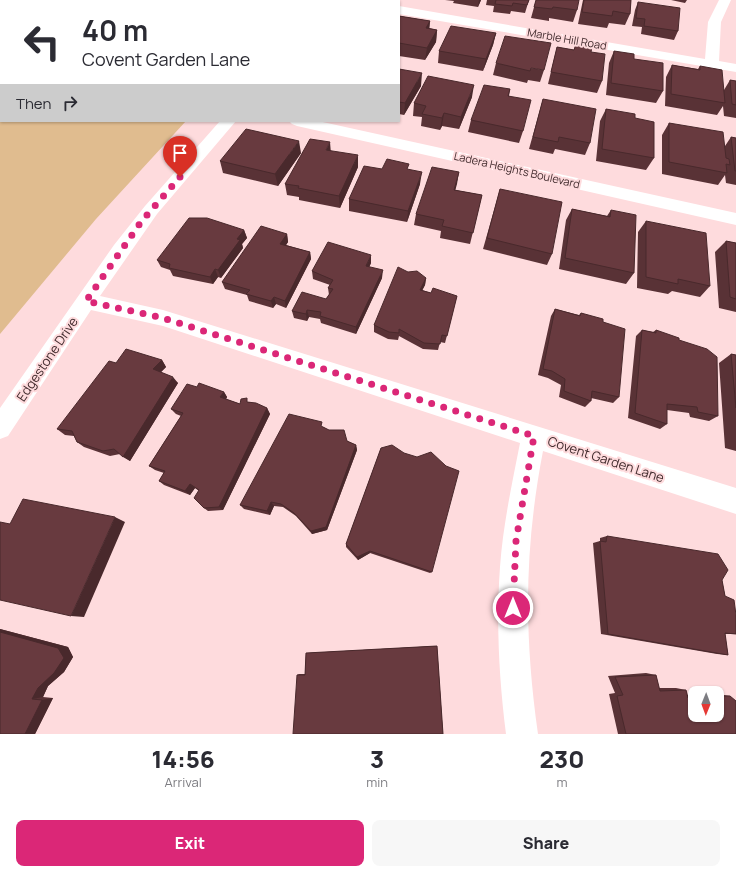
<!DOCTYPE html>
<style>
:root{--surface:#fff;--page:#f7f7f7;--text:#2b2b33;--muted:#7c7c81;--accent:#db2777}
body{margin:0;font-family:Manrope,sans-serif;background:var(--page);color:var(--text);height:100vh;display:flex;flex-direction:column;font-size:15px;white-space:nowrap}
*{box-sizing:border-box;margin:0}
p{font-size:13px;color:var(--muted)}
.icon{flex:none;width:22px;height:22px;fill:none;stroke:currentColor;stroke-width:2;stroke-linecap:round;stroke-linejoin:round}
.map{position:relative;height:734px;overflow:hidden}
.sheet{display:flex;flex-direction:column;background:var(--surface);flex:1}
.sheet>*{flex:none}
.guide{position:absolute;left:0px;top:0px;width:400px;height:122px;box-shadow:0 1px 3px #0004;background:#fff;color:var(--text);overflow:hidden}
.needle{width:26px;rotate:181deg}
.fabs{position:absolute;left:688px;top:686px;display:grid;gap:8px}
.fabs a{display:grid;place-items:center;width:36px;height:36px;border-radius:8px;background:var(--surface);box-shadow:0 1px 3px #0004;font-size:20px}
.pin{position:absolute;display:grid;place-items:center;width:34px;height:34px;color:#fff;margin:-41px -17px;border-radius:50% 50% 50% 0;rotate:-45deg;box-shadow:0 0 4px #0007}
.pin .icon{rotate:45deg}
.me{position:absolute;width:44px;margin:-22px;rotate:0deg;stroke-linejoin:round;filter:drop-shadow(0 0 3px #0008)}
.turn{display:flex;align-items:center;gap:14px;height:84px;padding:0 16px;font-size:18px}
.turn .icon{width:52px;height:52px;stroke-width:2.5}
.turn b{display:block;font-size:28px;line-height:34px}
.then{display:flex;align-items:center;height:38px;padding:0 16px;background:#0003;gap:8px;font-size:15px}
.eta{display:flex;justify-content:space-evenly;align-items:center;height:68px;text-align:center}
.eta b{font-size:24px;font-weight:800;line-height:28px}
.button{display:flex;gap:8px;margin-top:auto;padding:8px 16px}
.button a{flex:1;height:46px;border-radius:8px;background:var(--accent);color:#fff;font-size:16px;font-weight:800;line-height:46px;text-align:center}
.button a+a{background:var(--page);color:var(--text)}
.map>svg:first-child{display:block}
</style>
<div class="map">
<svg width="736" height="734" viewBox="0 0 736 734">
<rect width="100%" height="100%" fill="#fedbdd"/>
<path fill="#e0bc8f" d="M 0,0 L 297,0 L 1,1 L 1,121 L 186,121 L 96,219 L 0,334 Z"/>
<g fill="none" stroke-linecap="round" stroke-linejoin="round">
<path fill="#659edf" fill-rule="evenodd" d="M 93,0 L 120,0 L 93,1 Z
M 0,30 L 1,30 L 1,46 L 0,46 Z"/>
<path fill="#fff" fill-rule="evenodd" d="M 336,0 L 353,0 L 354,1 L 337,1 Z
M 719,0 L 731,0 L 721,22 L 719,61 L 736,64 L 736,72 L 399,14 L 399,6 L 705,59 L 708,22 Z
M 220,121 L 236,121 L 157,214 L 100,296 L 163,310 L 736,488 L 736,514 L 543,451 C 524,550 524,635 538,734 L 506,734 C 499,678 496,623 500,567 C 503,525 512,484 520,443 L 163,326 L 91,310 L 8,436 L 0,439 L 0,408 L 114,245 L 145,206 Z
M 289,121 L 318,121 L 736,213 L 736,225 L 297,126 L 292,124 Z"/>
</g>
<path fill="#593236" d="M 445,0 L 481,0 L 478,7 L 453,3 L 454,1 Z
M 487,0 L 529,0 L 525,13 L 511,11 L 510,14 L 493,12 L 494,6 L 486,5 Z
M 536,0 L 577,10 L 573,22 L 549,18 L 549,21 L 531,18 Z
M 583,0 L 631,0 L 630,14 L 625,25 L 609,23 L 607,28 L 578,24 Z
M 671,0 L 687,0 L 685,3 Z
M 638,2 L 678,31 L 674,40 L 641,34 L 642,27 L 632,26 L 635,10 Z
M 399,16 L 430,21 L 429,28 L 437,30 L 436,42 L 425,60 L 399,56 Z
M 496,33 L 493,45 L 483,71 L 438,63 L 439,51 Z
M 576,44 L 591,52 L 602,81 L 597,93 L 548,84 L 554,59 L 557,47 L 574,50 Z
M 614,51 L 634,59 L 663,91 L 656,103 L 606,95 L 609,63 Z
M 496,63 L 544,70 L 540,82 L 528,80 L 527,83 L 493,75 Z
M 672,65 L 698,69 L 700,66 L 724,90 L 730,80 L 736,81 L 736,118 L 724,116 L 723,106 L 717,115 L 665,106 L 666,77 Z
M 399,69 L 421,86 L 404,115 L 399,114 Z
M 510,89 L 509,96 L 523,131 L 519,143 L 468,132 L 471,120 Z
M 472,97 L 459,129 L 442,126 L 440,130 L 421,126 L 422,117 L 413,116 L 414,103 Z
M 543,99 L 590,143 L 585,155 L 555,149 L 553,154 L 529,149 Z
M 606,109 L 635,118 L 654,158 L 646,170 L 596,161 L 600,121 Z
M 669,123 L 725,146 L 731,137 L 736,138 L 736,185 L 726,183 L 725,175 L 718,185 L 662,174 L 662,135 Z
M 330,150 L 358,167 L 340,208 L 299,200 L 299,197 L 287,195 L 285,184 Z
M 301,153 L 278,186 L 223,173 L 220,161 Z
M 382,169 L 409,170 L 420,184 L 407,222 L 349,211 L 349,199 Z
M 459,172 L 455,190 L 482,195 L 470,244 L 440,238 L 441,231 L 414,225 L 416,214 Z
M 500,189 L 552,254 L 547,265 L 483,249 Z
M 572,209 L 607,216 L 611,210 L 634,273 L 626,284 L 559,269 L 566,220 Z
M 646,221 L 710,286 L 700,297 L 672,291 L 668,294 L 637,288 L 638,232 Z
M 244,230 L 247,238 L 242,244 L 243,248 L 221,278 L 218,277 L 213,284 L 173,276 L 170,270 L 161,267 L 157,260 Z
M 287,234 L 288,242 L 286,245 L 310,252 L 311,259 L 286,308 L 276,304 L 273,308 L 249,301 L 247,295 L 225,289 L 222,282 Z
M 726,241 L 736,243 L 736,312 L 719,308 L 715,252 Z
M 371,263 L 369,267 L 382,278 L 356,334 L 321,323 L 320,319 L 309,317 L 307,321 L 294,318 L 292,311 L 326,299 L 329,295 L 328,288 L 330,285 L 313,279 L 312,271 Z
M 408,272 L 426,278 L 425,285 L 422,290 L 431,293 L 457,296 L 445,343 L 440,342 L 438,350 L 423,349 L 399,336 L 398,340 L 388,339 L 374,332 L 374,325 Z
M 555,309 L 579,315 L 581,313 L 603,322 L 619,397 L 613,403 L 591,398 L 591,401 L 585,407 L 559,397 L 561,385 L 548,378 L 538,375 L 551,316 Z
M 642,330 L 653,332 L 656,330 L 679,340 L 718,416 L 709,421 L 690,417 L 689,413 L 667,410 L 667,424 L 660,429 L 628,418 L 636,336 Z
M 731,354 L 736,355 L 736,451 L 725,448 L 719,363 Z
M 162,360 L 166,367 L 161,372 L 178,383 L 130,461 L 120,454 L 110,456 L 84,447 L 77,442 L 74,436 L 65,435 L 57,429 Z
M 197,387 L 224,392 L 227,397 L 226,399 L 240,404 L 249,402 L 267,408 L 270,414 L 223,510 L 208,511 L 204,508 L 199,491 L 195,488 L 190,495 L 164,485 L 159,481 L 164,473 L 155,470 L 149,466 L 181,416 L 176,414 L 171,409 Z
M 323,427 L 347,441 L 356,445 L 357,450 L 327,530 L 312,534 L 296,516 L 283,507 L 274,506 L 270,515 L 244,509 L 240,505 Z
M 381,448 L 432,572 L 430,573 L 370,553 L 358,560 L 346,547 L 346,544 Z
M 607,536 L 722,580 L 725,596 L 736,634 L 725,634 L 728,655 L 717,654 L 601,634 L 593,543 L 600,541 L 600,538 Z
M 0,629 L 68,647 L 73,657 L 64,672 L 48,686 L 43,697 L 53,698 L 35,734 L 0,734 Z
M 435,646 L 437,646 L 443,734 L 297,675 L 299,674 L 305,674 L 306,653 L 308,653 Z
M 646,673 L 656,675 L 659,688 L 676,688 L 686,690 L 687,695 L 695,695 L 695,715 L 717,715 L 717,694 L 730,696 L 736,734 L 618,734 L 609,694 L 615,693 L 608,676 Z"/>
<path fill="#49292c" d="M 479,0 L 481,0 L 478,7 Z
M 430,21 L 429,33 L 426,28 Z
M 437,30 L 436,42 L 425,60 L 427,48 Z
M 496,33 L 493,45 L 483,71 L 486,59 Z
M 422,73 L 421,86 L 404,115 L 405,103 Z
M 474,85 L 472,97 L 459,129 L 461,117 Z
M 444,113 L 442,126 L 440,130 L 442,118 Z
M 299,141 L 301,153 L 278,186 L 275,174 Z
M 330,142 L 331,154 L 326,150 Z
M 358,155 L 358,167 L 340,208 L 339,196 Z
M 422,172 L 420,184 L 407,222 L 408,211 Z
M 459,172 L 457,184 L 452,202 L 454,190 Z
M 244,230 L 247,238 L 242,244 L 243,248 L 221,278 L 218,270 L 237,239 Z
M 287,234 L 288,242 L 282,251 L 280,244 Z
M 310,252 L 311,259 L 286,308 L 285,301 Z
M 371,255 L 371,263 L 366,274 L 366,266 Z
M 215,269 L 218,277 L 213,284 L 210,277 Z
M 383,270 L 382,278 L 356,334 L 356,327 Z
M 426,278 L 425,285 L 419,297 L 420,290 Z
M 274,297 L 276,304 L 273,308 L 271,301 Z
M 307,310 L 309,317 L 307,321 L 306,314 Z
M 162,360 L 166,367 L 158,375 L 153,369 Z
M 173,377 L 178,383 L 130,461 L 123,457 Z
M 224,392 L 227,397 L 224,403 L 220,397 Z
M 267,408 L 270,414 L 223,510 L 219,507 Z
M 356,445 L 357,450 L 327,530 L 312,534 L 311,531 Z
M 190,484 L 195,488 L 190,495 L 185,491 Z
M 271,502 L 274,506 L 270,515 L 267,511 Z
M 115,517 L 125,522 L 84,617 L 71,616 Z
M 370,551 L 370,553 L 358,560 L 357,557 Z
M 0,629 L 68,647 L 73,657 L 64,672 L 48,686 L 43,697 L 32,699 L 38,688 L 0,632 Z
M 53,698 L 35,734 L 25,734 L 42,700 Z"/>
<path fill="#683a3f" stroke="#49292c" d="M 496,0 L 529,0 L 527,5 L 513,3 L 512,6 L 495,4 Z
M 536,0 L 579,0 L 577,10 L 553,7 L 552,9 L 534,7 Z
M 584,0 L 631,0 L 630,14 L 613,11 L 612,16 L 582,12 Z
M 638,2 L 680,8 L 678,31 L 644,26 L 645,19 L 636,18 Z
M 399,16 L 430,21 L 426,28 L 437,30 L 427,48 L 399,43 Z
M 451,26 L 496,33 L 486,59 L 439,51 Z
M 505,36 L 551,43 L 544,70 L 531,68 L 530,71 L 496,63 Z
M 576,44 L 592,47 L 591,52 L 605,54 L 602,81 L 551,72 L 557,47 L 574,50 Z
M 614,51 L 634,54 L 634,59 L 663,63 L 663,91 L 611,83 Z
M 672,65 L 700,70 L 700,66 L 722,70 L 725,103 L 671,94 Z
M 399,69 L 422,73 L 405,103 L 399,102 Z
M 428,76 L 474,85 L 461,117 L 444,113 L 442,118 L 422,114 L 426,106 L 414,103 Z
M 730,80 L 736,81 L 736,105 L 732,104 Z
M 484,85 L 510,89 L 508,96 L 531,100 L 523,131 L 471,120 Z
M 543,99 L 596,109 L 590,143 L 559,137 L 558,142 L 533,137 Z
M 606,109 L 635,114 L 635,118 L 654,122 L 654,158 L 602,149 Z
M 669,123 L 723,132 L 726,158 L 729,159 L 730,165 L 726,164 L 727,173 L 669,162 Z
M 246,129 L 299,141 L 275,174 L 220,161 Z
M 731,137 L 736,138 L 736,171 L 735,171 Z
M 310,139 L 330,142 L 326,150 L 358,155 L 339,196 L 298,188 L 299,186 L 285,184 Z
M 387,159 L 409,164 L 407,169 L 422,172 L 408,211 L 349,199 L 364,166 L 382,169 Z
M 432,167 L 459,172 L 454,190 L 482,195 L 473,233 L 442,226 L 444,220 L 416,214 Z
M 500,189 L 562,202 L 552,254 L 487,238 Z
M 572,209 L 610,217 L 611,210 L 636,215 L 634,273 L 565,258 Z
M 189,218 L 207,218 L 244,230 L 237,239 L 240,240 L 218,270 L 215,269 L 210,277 L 169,268 L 170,264 L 157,260 Z
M 646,221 L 706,233 L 710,286 L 678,279 L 678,284 L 646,277 Z
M 261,226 L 287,234 L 280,244 L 310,252 L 285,301 L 274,297 L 271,301 L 246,294 L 250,290 L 222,282 Z
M 726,241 L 736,243 L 736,299 L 730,297 Z
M 328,242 L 371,255 L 366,266 L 383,270 L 356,327 L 320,316 L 321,312 L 307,310 L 306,314 L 292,311 L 302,292 L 326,299 L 333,289 L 328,288 L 333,280 L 312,271 Z
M 398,267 L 408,272 L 417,271 L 426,278 L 420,290 L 431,293 L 433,288 L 457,296 L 447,336 L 442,335 L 440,344 L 424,343 L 399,329 L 399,333 L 389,332 L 374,325 Z
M 555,309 L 580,316 L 581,313 L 603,319 L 603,322 L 625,329 L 619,397 L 592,391 L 591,401 L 564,391 L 565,379 L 552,371 L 543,369 Z
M 642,330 L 656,333 L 656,330 L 679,338 L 679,340 L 707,349 L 717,357 L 718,416 L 698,412 L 697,407 L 667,404 L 667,424 L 635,413 Z
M 126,349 L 162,360 L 153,369 L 173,377 L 123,457 L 114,449 L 103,451 L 77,442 L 72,431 L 57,429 L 109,361 L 116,363 Z
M 731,354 L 736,355 L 736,408 Z
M 199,383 L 224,392 L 220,397 L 240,404 L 241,399 L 247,398 L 247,402 L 256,403 L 267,408 L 219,507 L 204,508 L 194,498 L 199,490 L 190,484 L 185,491 L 159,481 L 165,471 L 149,466 L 183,413 L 171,409 L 187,384 L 197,387 Z
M 289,414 L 322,422 L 321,426 L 329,430 L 344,430 L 347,441 L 356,445 L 326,527 L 311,531 L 294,513 L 281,504 L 271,502 L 267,511 L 240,505 Z
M 392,445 L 404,453 L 417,457 L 431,452 L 446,466 L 459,471 L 432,572 L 370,551 L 357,557 L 346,544 L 381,448 Z
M 23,499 L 115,517 L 71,616 L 0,600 L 0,522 L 10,524 Z
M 607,536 L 718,554 L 728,570 L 722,580 L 725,596 L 734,600 L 736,615 L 736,634 L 725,633 L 728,655 L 608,634 L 600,541 L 606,542 Z
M 0,632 L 58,648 L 64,658 L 54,673 L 38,688 L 32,699 L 42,700 L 25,734 L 0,734 Z
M 437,646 L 443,734 L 293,734 L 297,675 L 305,675 L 306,653 Z
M 656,675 L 660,691 L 686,690 L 688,698 L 695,697 L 695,715 L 717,715 L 717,696 L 730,696 L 736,701 L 736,734 L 626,734 L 617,696 L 623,695 L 615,677 Z"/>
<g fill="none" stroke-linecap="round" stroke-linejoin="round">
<path stroke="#db2777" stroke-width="7" stroke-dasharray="0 12.6" d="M 180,177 L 141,222 L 86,301 L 163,318 L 534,436 L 516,541 L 513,608"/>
</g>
<g text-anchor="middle" stroke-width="4" stroke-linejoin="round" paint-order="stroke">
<g font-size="11" fill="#412b2d" stroke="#fedbdd">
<text transform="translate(567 39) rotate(10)" y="4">Marble Hill Road</text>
<text transform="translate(517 170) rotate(13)" y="4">Ladera Heights Boulevard</text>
</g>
<g font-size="13" fill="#412b2d" stroke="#fedbdd">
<text transform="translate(47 359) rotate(-56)" y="5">Edgestone Drive</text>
<text transform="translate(606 459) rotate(18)" y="5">Covent Garden Lane</text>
</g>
</g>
</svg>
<div class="fabs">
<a><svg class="needle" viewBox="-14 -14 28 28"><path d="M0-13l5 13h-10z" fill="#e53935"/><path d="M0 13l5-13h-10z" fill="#7c7c81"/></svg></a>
</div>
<div class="pin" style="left:180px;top:177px;background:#d93025"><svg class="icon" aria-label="arrive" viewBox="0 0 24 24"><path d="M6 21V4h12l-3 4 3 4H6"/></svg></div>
<svg class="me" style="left:513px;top:608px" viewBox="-20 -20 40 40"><circle r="17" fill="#db2777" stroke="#fff" stroke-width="3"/><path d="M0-11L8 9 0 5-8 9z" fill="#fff"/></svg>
<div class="guide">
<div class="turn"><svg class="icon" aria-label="left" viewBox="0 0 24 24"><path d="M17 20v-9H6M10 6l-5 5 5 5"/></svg><div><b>40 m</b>Covent Garden Lane</div></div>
<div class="then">Then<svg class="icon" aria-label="right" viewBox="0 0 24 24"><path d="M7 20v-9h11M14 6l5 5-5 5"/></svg></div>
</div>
</div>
<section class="sheet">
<div class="eta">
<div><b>14:56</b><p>Arrival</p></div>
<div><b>3</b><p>min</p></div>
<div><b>230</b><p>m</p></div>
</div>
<div class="button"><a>Exit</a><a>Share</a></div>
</section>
